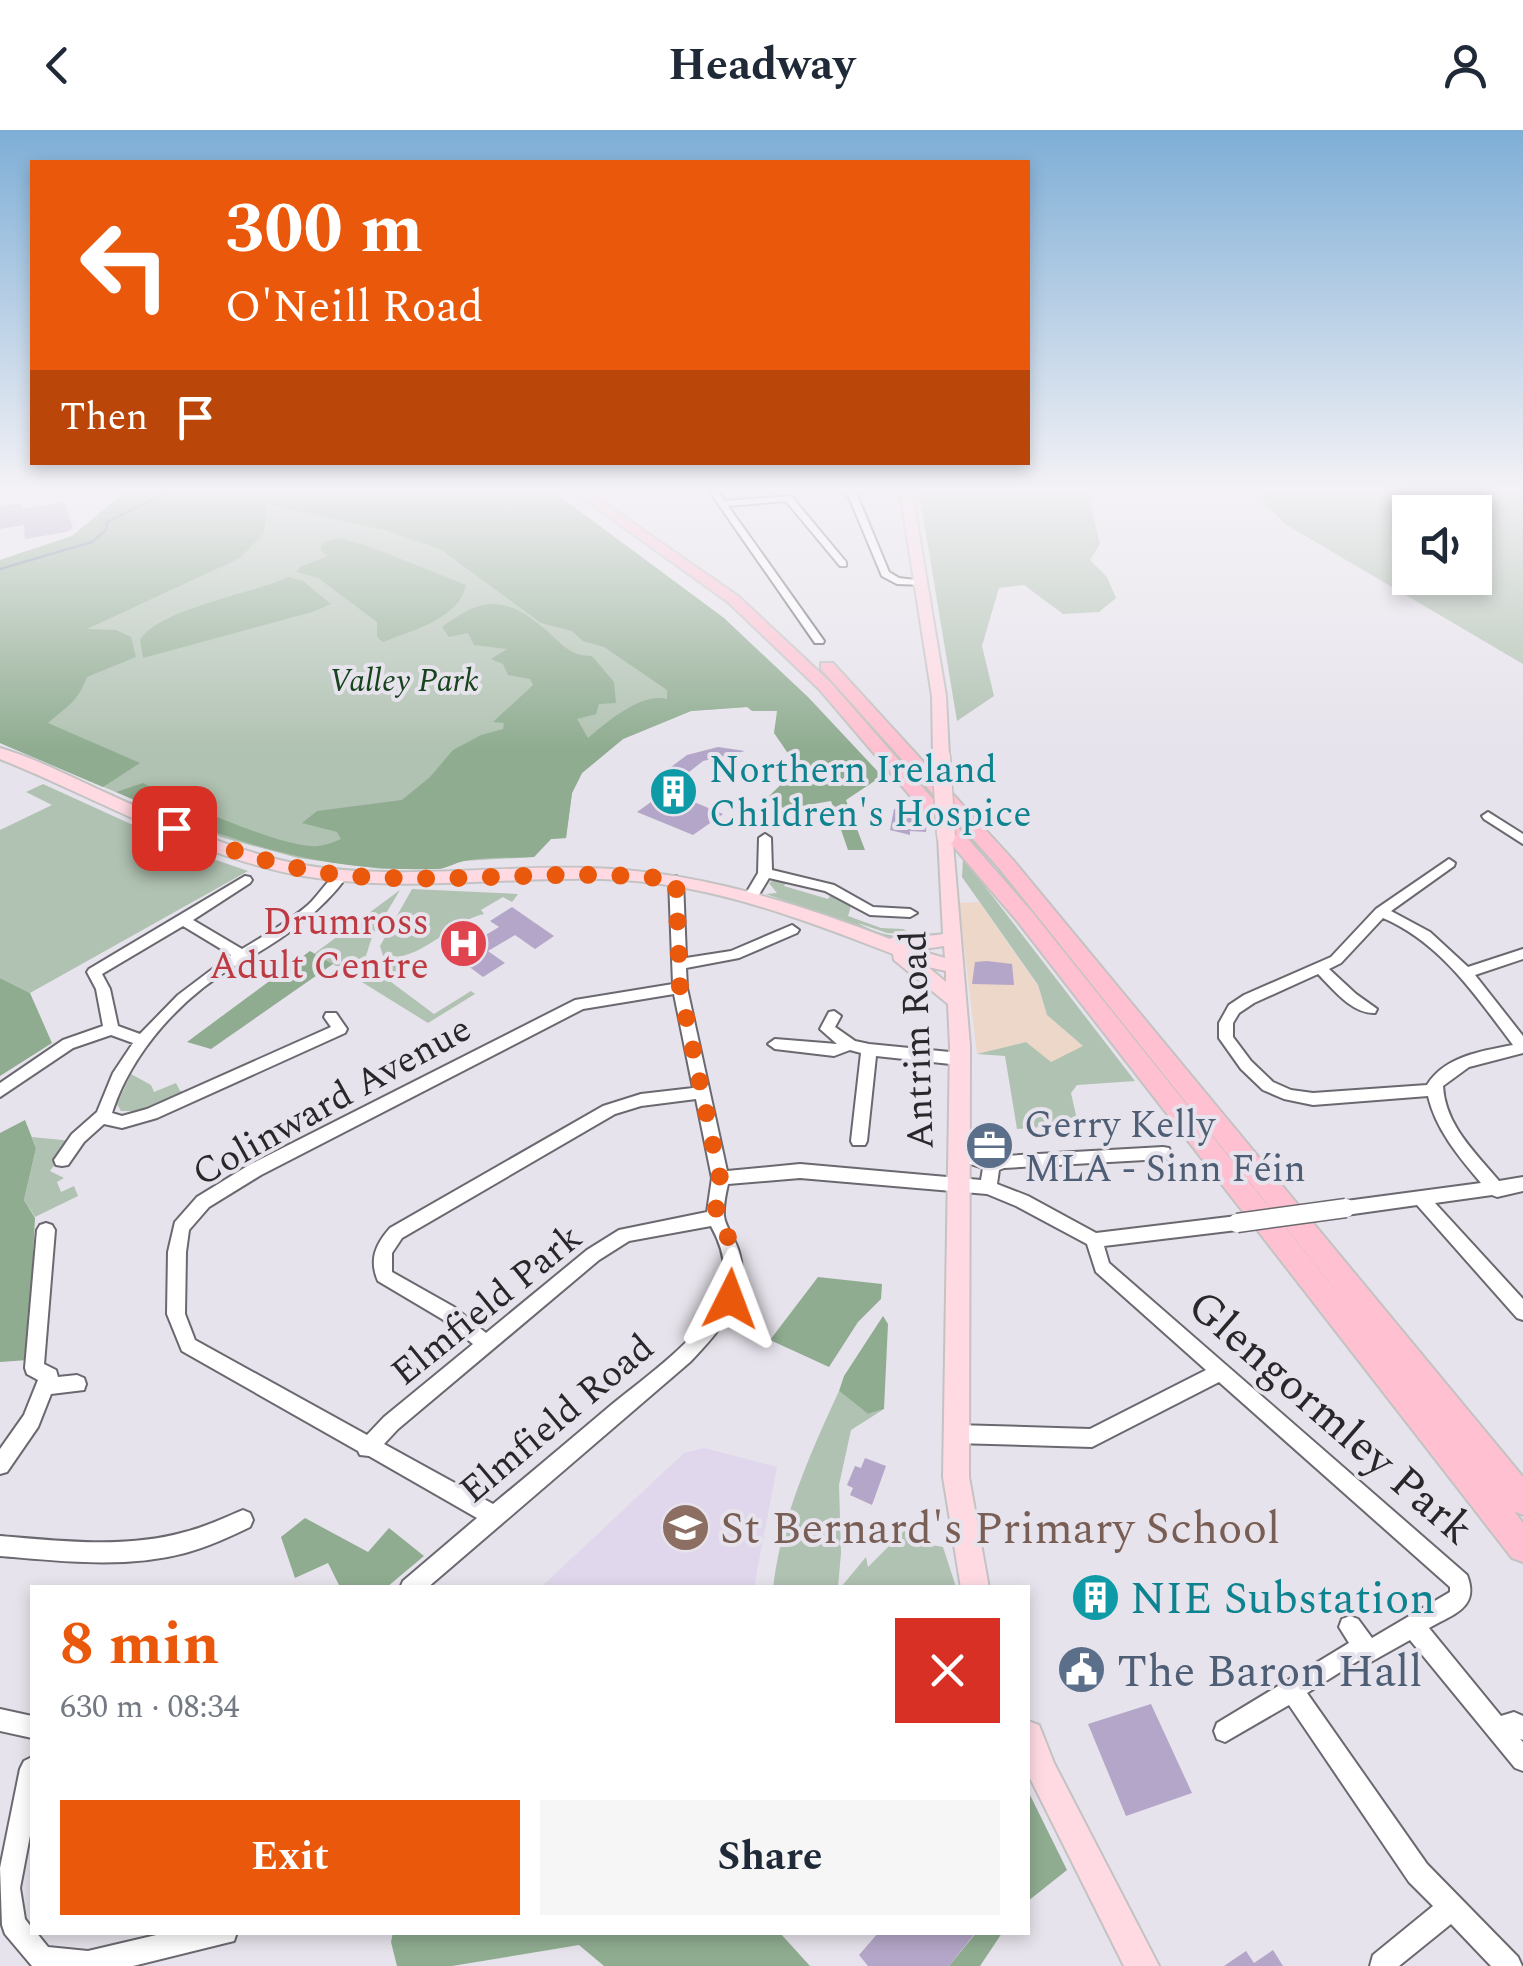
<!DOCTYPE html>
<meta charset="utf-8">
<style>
:root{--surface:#fff;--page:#f6f6f7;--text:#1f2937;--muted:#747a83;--accent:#ea580c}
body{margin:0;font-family:Spectral,serif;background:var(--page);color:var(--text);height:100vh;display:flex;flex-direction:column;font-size:38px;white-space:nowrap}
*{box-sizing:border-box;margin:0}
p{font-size:32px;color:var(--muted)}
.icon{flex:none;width:55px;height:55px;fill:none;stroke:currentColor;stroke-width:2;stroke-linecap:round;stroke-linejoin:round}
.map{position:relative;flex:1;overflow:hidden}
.side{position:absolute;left:30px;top:1455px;width:1000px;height:350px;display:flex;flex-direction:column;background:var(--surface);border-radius:0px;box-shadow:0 5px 15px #0003}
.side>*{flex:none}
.hud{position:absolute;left:30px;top:30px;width:1000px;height:305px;border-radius:0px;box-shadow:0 5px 15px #0003;background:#ea580c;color:#fff;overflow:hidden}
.buttons{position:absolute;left:1392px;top:365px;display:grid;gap:20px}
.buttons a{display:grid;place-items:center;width:100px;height:100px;border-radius:0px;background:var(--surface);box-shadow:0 5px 15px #0003;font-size:50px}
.pin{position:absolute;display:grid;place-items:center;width:85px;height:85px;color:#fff;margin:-42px;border-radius:20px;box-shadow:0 5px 15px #0006}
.me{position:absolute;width:110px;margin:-55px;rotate:3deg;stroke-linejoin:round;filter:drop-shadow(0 0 8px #0008)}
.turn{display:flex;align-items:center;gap:35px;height:210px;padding:0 30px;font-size:45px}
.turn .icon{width:130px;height:130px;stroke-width:2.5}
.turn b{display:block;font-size:70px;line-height:85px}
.then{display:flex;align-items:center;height:95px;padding:0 30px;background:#0003;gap:20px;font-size:38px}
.round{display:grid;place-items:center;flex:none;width:105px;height:105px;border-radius:0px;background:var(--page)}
.headline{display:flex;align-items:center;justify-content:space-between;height:170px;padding:0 30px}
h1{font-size:60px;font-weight:700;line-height:75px;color:var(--accent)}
.cta{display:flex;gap:20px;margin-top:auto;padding:20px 30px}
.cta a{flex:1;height:115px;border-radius:0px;background:var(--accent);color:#fff;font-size:40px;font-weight:700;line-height:115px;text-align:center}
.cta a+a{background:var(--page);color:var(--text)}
header{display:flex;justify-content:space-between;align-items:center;height:130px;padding:0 30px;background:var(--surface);font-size:45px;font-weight:700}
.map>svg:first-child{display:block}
</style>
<header><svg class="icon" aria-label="back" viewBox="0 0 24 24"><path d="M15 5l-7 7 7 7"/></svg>Headway<svg class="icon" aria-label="person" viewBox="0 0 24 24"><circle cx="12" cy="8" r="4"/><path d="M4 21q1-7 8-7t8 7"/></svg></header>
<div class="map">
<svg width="1523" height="1836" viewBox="0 0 1523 1836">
<rect width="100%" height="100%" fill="#e7e3ec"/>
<path fill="#ecd7c9" d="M 979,772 L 1038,856 L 1047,885 L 1083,916 L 1051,933 L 1026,912 L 977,924 L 959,773 Z"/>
<path fill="#e0d7ec" d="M 704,1318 L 777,1337 L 754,1457 L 541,1457 L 684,1323 Z"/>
<path fill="#b0c2b1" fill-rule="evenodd" d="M 125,362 L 554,362 L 747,577 L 691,581 L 623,609 L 582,643 L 572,663 L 566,708 L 551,709 L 534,727 L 462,731 L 441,739 L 382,739 L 298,728 L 224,708 L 0,613 L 0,430 L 72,406 Z
M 919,362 L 1088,362 L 1100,414 L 1090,430 L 1107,447 L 1116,468 L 1099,482 L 1063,484 L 1024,455 L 999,458 L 982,516 L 994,566 L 957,591 Z
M 1255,362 L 1523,362 L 1523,534 L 1285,394 ZM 1410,382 L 1475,382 L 1475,448 L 1410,448 Z
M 43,654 L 190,721 L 248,741 L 30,863 L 0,848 L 0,700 L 52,675 L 26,662 Z
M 963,728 L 1135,951 L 1077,955 L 1071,963 L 1078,994 L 1017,999 L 1005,926 L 977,924 L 1026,912 L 1051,932 L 1083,916 L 1047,885 L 1038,855 L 962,747 Z
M 774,750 L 787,750 L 784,756 L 828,769 L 831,764 L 851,776 L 848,786 L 881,798 L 903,799 L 917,805 L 887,803 L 858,793 C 880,806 908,811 933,804 L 934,810 L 888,807 L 766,764 L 777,763 L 769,753 Z
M 412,759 L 518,764 L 512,772 L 503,767 L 481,780 L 484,784 C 450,791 420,834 383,826 L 380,816 Z
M 400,760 L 372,807 L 366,826 L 380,836 L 410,834 L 387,849 L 434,884 L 471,861 L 475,864 L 428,893 L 315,823 Z
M 131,944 L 151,955 L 154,962 L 176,953 L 180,961 L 187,961 L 143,981 L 121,981 L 117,974 Z
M 32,1007 L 72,1011 L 50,1041 L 64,1048 L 57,1052 L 61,1062 L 74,1056 L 78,1066 L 35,1087 L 24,1070 L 36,1018 Z
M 839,1261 L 868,1284 L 884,1279 L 851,1300 L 839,1355 L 841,1423 L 838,1457 L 773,1458 C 781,1388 810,1324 839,1261 Z
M 904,1401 L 926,1414 L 943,1417 L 956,1457 L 841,1457 L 866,1427 L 868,1437 Z"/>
<path fill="#8fac90" d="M 125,362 L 554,362 L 724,488 L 809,568 L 882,646 L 846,670 L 865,720 L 848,720 L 831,671 L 785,679 L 767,668 L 798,638 L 774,603 L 777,581 L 752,581 L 747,577 L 691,581 L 623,609 L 582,643 L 572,663 L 566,708 L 551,709 L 534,727 C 511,728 487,727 464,731 C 454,733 446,739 435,739 C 316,743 223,709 116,662 L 143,653 C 180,672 271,713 311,716 C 321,717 332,713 341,709 L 337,702 L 302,693 L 317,681 L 402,670 L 430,647 L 453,620 L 481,605 L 503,599 L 504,593 L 493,592 L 533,555 L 530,549 L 508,545 L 503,534 L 491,529 L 507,519 L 474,515 L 468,503 L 449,507 L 442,497 C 483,467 505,465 546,500 C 562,514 570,526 592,526 L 614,552 L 616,573 L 599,574 L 596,584 L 577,589 L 588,608 C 607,592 641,562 667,569 L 667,560 L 604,517 L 583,511 L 572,501 L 541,493 L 440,419 L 388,401 L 267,374 L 264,403 L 240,428 L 87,499 L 116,500 L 131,507 L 136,527 L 87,547 C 78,572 66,577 48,593 L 140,633 L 103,657 L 0,613 L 0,430 L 72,406 Z
M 337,408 L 366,415 L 466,455 C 460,489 410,501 383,512 L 377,507 L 377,492 L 318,448 L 297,442 L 300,437 L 328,426 L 320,420 L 322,413 Z
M 289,447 L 303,451 L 331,474 L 312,482 L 143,528 L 140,510 C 158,479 254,463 289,447 Z
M 310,821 L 333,834 L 211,919 L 187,912 Z
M 0,848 L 30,863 L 52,913 L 0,946 Z
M 25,990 L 36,1018 L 24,1070 L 35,1088 L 28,1230 L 0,1232 L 0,1003 Z
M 818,1147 L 882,1154 L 881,1169 L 858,1192 L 829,1237 L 770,1210 Z
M 883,1186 L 888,1194 L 884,1279 L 868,1284 L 839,1261 L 844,1246 Z
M 305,1388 L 368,1422 L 389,1398 L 424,1426 L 387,1457 L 340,1457 L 328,1433 L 295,1448 L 281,1407 Z
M 1028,1661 L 1067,1740 L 1028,1771 Z
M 393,1802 L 780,1803 L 810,1836 L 604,1836 L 579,1815 L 452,1836 L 397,1836 L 391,1812 Z
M 976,1803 L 1002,1803 L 980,1836 L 949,1836 Z"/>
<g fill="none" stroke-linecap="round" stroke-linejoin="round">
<path stroke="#667e8f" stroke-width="2.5" d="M 0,439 L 92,412 L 106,400 L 107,392 L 168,362"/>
</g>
<path fill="#b4a6c8" d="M 65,372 L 73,398 L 67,402 L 25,409 L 24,395 L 0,399 L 0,377 L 21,373 L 23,379 Z
M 718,617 L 745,621 L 703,631 L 684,646 L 682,655 L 694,672 L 723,684 L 693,705 L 637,682 L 651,672 L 671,683 L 662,658 L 667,640 L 687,625 Z
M 894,679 L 921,685 L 927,691 L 926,702 L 910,701 L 910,705 L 890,700 Z
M 512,777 L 554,806 L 535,819 L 515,805 L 488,821 L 505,833 L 483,847 L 444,818 L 463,804 L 474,812 L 499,797 L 490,791 Z
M 987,831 L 1012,834 L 1014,855 L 972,854 L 975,832 Z
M 865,1328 L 886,1336 L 872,1375 L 850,1365 L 853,1358 L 847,1355 L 855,1336 L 861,1338 Z
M 1104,1449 L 1116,1478 L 1085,1485 L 1074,1456 Z
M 1151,1574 L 1192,1663 L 1126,1686 L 1088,1594 Z
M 879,1802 L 976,1802 L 949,1836 L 868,1836 L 859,1825 Z
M 1273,1820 L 1283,1836 L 1224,1836 L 1246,1821 L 1254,1833 Z"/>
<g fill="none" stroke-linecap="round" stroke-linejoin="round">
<defs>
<path id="minor" d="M 710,362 L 718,362 L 725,371 L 791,366 L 846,432 L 846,436 L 840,436 L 786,371 L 728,376 L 824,511 L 823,513 L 815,513 Z
M 842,362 L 853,362 L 857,365 L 889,442 L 899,448 L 924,451 L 924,455 L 897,454 L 882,446 L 849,367 Z
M 1488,682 L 1523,704 L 1523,714 L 1484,689 L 1482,686 Z
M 765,704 L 771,708 L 772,740 L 834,755 L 873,777 L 910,779 L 917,783 L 910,787 L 870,785 L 825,761 L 769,748 L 757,768 L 747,768 L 745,765 L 758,743 L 759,708 Z
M 1449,729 L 1455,733 L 1454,736 L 1391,781 L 1430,802 L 1468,837 L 1523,819 L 1523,829 L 1475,845 L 1523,906 L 1523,923 L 1469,937 L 1443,956 C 1445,995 1475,1022 1499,1051 L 1523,1047 L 1523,1061 L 1497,1067 L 1492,1065 L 1435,1073 L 1523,1169 L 1523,1190 L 1517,1188 L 1417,1075 L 1346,1085 L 1340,1083 L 1338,1078 L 1340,1073 L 1346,1071 L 1481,1053 C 1459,1027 1436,1000 1428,966 L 1313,975 L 1284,969 L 1263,960 L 1241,939 L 1219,908 L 1219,893 L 1229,875 L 1244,865 L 1331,827 L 1376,779 ZM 1383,788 C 1441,813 1476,866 1513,915 C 1482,921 1445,926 1427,955 L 1313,963 L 1291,960 L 1273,952 L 1251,931 L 1233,907 L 1233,893 L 1239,883 L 1254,873 L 1318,844 C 1333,859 1352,884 1375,883 L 1377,879 L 1356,864 L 1329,839 L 1341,833 Z
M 341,741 L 348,745 C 320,784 281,810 240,833 C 183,865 132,921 112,983 L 122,986 L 147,979 L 331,897 L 324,887 L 326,883 L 336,883 L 347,899 L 345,903 L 157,988 L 122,998 L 104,994 L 84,1012 L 68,1035 L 62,1036 L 56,1035 L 54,1030 L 72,1004 L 97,982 L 113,943 L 133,913 L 111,905 L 73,918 L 0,967 L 0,953 L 63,910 L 103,896 L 96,859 L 87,842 L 89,839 L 245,746 L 250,747 L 252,750 L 250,753 L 193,790 L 242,819 C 265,805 288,792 308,775 C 320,764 328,748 341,741 ZM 183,796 L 231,825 L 178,865 L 140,904 L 118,896 L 110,859 L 102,844 Z
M 676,746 L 683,750 L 686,828 L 731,821 L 792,795 L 799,800 L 797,803 L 739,828 L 686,838 L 687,858 L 727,1041 L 800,1034 L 981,1050 L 983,1038 C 971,1034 959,1032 952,1019 L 954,1015 L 966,1015 C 977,1024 990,1030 1004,1026 L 1163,1017 L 1169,1018 L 1171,1023 L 1169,1028 L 1163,1029 L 1004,1038 L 999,1040 L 997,1054 L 1028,1066 L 1096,1103 L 1237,1086 L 1243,1088 L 1245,1093 L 1243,1098 L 1237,1100 L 1104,1116 L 1109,1133 L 1467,1445 C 1480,1478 1453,1484 1429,1498 L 1501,1586 L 1514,1582 L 1523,1586 L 1523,1610 L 1520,1609 L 1523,1612 L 1523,1641 L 1515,1638 L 1410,1510 L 1369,1533 L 1361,1529 L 1307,1563 L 1427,1734 L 1518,1827 L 1522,1836 L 1491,1836 L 1451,1794 L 1399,1836 L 1370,1836 L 1373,1825 L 1433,1776 L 1409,1752 L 1289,1575 L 1225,1612 L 1217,1609 L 1214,1601 L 1217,1593 L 1349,1513 L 1339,1497 L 1342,1489 L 1350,1486 L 1358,1489 L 1372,1508 L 1450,1462 L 1450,1457 L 1219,1252 L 1092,1317 L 955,1313 L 948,1310 L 945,1304 L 948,1298 L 955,1295 L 1090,1299 L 1206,1240 L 1096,1142 L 1087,1114 L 1016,1076 L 987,1064 L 800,1048 L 728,1054 C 726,1063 723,1076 724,1086 C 725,1097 736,1110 739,1122 C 752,1165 718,1203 690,1232 L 427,1458 L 400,1458 L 403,1451 L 477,1388 L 369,1326 L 360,1325 L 358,1321 L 182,1221 L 167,1184 L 168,1122 L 175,1092 L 197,1067 L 249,1035 L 575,870 L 673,854 L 669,750 ZM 674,864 L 693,958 L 641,964 L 603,976 L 390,1098 C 375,1115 369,1130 378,1151 L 442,1189 L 473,1214 L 384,1287 L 367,1305 L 195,1210 L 185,1184 L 186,1122 L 189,1100 L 209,1077 L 261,1045 L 583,879 ZM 696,969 L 712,1048 L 707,1082 L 619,1100 L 587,1120 L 486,1203 L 454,1177 L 392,1142 L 392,1123 L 402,1108 L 615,984 L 641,976 ZM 711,1096 C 722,1116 729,1138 721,1162 C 707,1205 645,1247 610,1276 C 571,1309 532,1342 493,1374 L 384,1314 L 398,1299 L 599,1130 L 629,1111 Z
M 834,881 L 841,886 L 835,897 L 855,911 L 869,914 L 960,923 L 968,929 L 960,935 L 876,926 L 867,1011 L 865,1015 L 853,1015 L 851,1011 L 861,923 L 850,920 L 834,926 L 775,919 L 768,914 L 775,909 L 837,914 L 820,899 L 829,882 Z
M 46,1093 L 52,1095 L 55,1100 L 44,1234 L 56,1240 L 58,1247 L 77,1245 L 84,1248 L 86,1254 L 84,1260 L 51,1264 L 38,1297 L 7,1342 L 0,1344 L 0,1319 L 24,1285 L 38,1250 L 27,1244 L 25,1238 L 37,1100 L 40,1095 Z
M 243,1380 L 250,1383 L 253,1390 L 250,1397 C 229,1407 208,1417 185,1423 C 125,1439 61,1431 0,1426 L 0,1406 C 61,1411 125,1419 185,1402 C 205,1397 224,1388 243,1380 Z
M 0,1579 L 32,1586 L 32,1608 L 0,1601 Z
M 32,1627 L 32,1695 L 20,1758 L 25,1789 L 32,1798 L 32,1802 L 36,1802 L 48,1817 L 88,1821 L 169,1802 L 237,1802 L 234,1811 L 133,1836 L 32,1836 L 5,1804 L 2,1795 L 0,1738 L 20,1639 L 24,1631 Z"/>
<path id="major" d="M 900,362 L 912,362 L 946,566 L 949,626 L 941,631 L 933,626 L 932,566 Z
M 0,618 C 31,627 61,642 91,656 C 159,687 229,721 303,735 C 398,751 495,735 590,738 C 696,741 793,772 890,809 C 904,802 927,808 943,804 L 938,706 L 940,702 L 952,702 L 970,916 L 969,1347 L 989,1458 L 961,1458 L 943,1347 L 950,916 L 948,874 L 894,830 L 893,824 C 805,790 717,756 623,750 C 517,744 410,764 304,746 C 196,727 100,669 0,629 ZM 944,816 L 945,828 L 917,820 ZM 928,837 L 946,841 L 946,852 Z
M 1028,1591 L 1039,1595 L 1054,1633 L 1159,1836 L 1124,1836 L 1028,1644 Z"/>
<path id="highway" d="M 574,362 L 588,362 L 738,466 L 831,553 L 1032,782 L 1371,1204 L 999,738 L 821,539 L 821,533 L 833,533 L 1013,730 L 1523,1347 L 1523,1385 L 1514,1381 L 1523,1393 L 1523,1432 L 1512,1428 L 1018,792 L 819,559 L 728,472 Z"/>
</defs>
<use href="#minor" stroke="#6b6870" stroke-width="4"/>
<use href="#major" stroke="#c3c3c3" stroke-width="4"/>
<use href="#highway" stroke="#c3c3c3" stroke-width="4"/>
<use href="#minor" fill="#fff" fill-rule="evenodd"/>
<use href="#major" fill="#ffdae3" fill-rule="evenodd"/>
<use href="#highway" fill="#ffc1d1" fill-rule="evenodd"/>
<defs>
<path id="minor-bridge" d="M 1237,1093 L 1346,1078"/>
<path id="major-bridge" d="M 941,626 L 946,706"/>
</defs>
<use href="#minor-bridge" stroke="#6b6870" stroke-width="21" stroke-linecap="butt"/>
<use href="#major-bridge" stroke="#c3c3c3" stroke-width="21" stroke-linecap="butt"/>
<use href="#minor-bridge" stroke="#fff" stroke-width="18"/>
<use href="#major-bridge" stroke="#ffdae3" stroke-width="18"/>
</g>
<linearGradient id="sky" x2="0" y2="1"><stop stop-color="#7eaed6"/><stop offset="0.58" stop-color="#f4f2f6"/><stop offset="1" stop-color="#f4f2f6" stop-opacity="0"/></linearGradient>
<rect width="1523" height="619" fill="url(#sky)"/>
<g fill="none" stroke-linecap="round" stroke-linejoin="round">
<path stroke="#ea580c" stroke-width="18" stroke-dasharray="0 32.4" d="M 174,698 C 229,720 283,739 342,745 C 453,756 565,736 676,750 L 680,858 L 720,1048 L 715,1088 L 732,1113 L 730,1169"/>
</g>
<defs>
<symbol id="building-disc" viewBox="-11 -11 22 22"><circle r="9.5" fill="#0f9aa8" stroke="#e7e3ec"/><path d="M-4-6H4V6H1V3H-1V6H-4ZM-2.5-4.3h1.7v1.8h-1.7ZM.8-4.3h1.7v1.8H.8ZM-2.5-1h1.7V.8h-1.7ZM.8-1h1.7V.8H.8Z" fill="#fff"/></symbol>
<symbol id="hospital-disc" viewBox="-11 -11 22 22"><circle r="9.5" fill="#e0444e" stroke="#e7e3ec"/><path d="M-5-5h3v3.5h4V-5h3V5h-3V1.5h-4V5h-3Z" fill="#fff"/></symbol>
<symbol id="office-disc" viewBox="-11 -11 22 22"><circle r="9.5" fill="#5c6f8a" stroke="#e7e3ec"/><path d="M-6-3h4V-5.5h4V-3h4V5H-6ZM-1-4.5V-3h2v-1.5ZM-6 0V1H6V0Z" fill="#fff"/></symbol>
<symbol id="school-disc" viewBox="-11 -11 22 22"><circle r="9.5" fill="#8d6e63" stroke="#e7e3ec"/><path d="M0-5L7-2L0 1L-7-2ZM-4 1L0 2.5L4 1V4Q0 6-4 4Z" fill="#fff"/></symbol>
<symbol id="civic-disc" viewBox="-11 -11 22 22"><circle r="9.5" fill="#5c6f8a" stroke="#e7e3ec"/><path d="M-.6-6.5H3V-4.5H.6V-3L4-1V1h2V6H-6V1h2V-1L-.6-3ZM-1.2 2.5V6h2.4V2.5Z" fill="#fff"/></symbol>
</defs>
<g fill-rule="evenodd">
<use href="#building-disc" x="646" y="634" width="55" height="55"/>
<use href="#hospital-disc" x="436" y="786" width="55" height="55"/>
<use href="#office-disc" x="962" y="988" width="55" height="55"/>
<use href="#school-disc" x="658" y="1370" width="55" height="55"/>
<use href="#building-disc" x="1068" y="1440" width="55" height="55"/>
<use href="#civic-disc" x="1054" y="1512" width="55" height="55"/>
</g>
<g text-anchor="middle" stroke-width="8" stroke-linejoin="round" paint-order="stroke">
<g font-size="32" font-style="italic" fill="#17431d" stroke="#e7e3ec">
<text x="404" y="561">Valley Park</text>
</g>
<g font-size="38" fill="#0d838f" stroke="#e7e3ec" text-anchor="start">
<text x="709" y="652">Northern Ireland<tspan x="709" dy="44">Children's Hospice</tspan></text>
</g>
<g font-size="38" fill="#be3a42" stroke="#e7e3ec" text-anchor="end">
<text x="429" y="804">Drumross<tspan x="429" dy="44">Adult Centre</tspan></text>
</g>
<g font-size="38" fill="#28272a" stroke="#e7e3ec">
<text transform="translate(916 910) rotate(-92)" y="13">Antrim Road</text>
<text transform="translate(331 970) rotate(-29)" y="13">Colinward Avenue</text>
<text transform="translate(486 1174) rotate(-39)" y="13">Elmfield Park</text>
<text transform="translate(556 1288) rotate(-40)" y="13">Elmfield Road</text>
</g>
<g font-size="38" fill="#4e5e75" stroke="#e7e3ec" text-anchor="start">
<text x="1024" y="1007">Gerry Kelly<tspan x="1024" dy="44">MLA - Sinn Féin</tspan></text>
</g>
<g font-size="45" fill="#28272a" stroke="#e7e3ec">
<text transform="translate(1332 1286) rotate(41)" y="16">Glengormley Park</text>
</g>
<g font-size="45" fill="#785e54" stroke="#e7e3ec" text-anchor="start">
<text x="720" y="1413">St Bernard's Primary School</text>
</g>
<g font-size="45" fill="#0d838f" stroke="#e7e3ec" text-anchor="start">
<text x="1130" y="1483">NIE Substation</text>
</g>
<g font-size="45" fill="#4e5e75" stroke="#e7e3ec" text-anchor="start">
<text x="1117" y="1556">The Baron Hall</text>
</g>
</g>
</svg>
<div class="buttons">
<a><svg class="icon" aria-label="sound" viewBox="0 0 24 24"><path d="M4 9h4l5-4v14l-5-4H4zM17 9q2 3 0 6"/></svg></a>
</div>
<div class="pin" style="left:174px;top:698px;background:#d93025"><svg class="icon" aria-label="arrive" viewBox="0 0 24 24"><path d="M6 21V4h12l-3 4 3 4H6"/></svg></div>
<svg class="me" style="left:730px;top:1169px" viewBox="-20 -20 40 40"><path d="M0-17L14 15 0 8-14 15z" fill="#ea580c" stroke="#fff" stroke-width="4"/></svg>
<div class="hud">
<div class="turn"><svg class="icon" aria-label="left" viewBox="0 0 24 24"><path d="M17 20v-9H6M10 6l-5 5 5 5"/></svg><div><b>300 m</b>O'Neill Road</div></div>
<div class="then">Then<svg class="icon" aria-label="arrive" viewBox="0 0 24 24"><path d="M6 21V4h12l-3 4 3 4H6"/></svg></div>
</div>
<section class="side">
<div class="headline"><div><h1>8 min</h1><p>630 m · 08:34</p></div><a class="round" style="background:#d93025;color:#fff"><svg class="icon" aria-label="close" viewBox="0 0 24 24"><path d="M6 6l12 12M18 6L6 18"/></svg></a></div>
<div class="cta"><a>Exit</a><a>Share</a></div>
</section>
</div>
